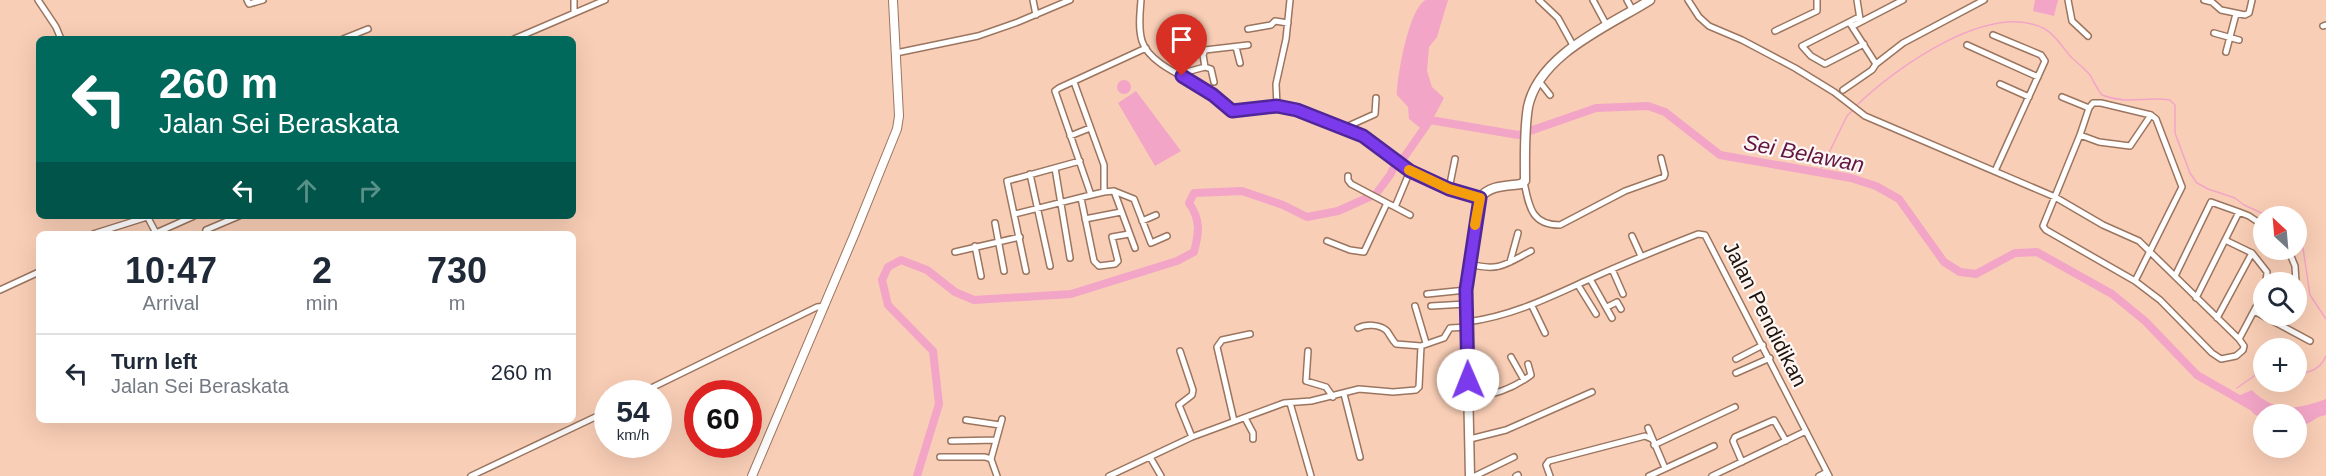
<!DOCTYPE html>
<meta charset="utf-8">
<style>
:root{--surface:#fff;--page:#f2f2f3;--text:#1f2937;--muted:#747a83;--line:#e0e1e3}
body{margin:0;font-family:Arial,sans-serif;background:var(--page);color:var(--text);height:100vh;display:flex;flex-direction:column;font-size:22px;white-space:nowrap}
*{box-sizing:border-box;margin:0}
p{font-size:20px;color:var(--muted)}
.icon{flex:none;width:33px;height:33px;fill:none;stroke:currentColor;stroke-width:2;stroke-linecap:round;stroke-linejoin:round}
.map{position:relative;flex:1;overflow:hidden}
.panel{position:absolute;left:36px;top:231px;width:540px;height:192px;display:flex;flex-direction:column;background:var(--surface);border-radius:9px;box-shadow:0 6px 24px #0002}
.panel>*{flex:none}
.banner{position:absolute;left:36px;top:36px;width:540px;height:183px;border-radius:9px;box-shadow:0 6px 24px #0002;background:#00695c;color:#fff;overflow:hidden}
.needle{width:39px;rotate:334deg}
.fabs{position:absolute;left:2253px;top:206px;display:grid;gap:12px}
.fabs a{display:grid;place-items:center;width:54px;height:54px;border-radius:50%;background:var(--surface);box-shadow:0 6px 24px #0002;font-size:30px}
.speed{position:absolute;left:594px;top:380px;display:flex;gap:12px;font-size:30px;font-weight:700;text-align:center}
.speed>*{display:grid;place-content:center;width:78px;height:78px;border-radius:50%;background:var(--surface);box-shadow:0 6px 24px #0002;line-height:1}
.speed small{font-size:15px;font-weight:400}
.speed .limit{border:9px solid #d22;background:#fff;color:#111}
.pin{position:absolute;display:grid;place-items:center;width:51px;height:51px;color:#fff;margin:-62px -26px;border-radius:50% 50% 50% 0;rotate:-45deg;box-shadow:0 0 6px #0007}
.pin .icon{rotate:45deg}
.me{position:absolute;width:66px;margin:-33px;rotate:359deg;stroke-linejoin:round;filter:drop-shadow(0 0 4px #0008)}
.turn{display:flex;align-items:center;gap:21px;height:126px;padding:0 24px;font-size:27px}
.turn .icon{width:78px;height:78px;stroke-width:2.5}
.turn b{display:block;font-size:42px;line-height:51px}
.lanes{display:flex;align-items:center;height:57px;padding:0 24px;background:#0003;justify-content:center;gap:30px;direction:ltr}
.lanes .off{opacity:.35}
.eta{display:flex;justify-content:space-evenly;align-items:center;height:102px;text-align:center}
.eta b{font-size:36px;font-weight:800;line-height:42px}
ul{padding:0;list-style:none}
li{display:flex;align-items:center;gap:18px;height:78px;padding:0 24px;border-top:2px solid var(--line)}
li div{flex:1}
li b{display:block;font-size:22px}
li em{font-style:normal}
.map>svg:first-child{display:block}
</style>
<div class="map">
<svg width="2326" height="476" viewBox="0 0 2326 476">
<rect width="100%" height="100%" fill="#f9ceb6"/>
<path fill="#f2a5c6" d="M 1426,0 L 1448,0 L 1437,37 L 1429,47 L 1427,71 L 1432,87 L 1444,98 L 1427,130 L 1419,127 L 1409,119 L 1408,107 L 1397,95 C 1397,77 1409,7 1426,0 Z
M 2035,0 L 2058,0 L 2054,16 L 2033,11 Z
M1117 87a7 7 0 1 1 14 0a7 7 0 1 1-14 0Z
M 1136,91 L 1181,151 L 1155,166 L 1118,103 Z
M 2252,390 C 2275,413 2297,410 2326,399 L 2326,415 C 2313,417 2311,426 2297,425 L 2296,414 L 2264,414 L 2263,419 L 2254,414 L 2238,396 Z"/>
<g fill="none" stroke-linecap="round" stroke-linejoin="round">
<path stroke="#f2a5c6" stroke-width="1.5" d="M 1856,106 C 1895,68 1990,0 2045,29 C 2058,37 2063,49 2073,59 C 2079,64 2085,69 2090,75 C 2094,82 2097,89 2102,95 C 2127,105 2146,96 2170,100 L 2175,105 L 2175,133 L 2190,173 L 2197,183 L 2208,189 L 2235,198 L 2244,205 L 2268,216
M 1819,173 L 1847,116 L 1853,110
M 2296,240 L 2303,248 L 2310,295 L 2326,319
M 2296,373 C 2310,374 2321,368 2326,356
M 2237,388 L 2264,369"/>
<path stroke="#f2a5c6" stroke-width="8" d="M 1425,114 L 1430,120 L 1518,135 L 1596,108 L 1648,106 L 1665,112 L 1720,155 L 1851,178 L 1876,186 L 1899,199 L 1944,262 L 1960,272 L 1976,274 L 2015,253 L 2037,252 L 2112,294 L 2145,321 L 2197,375 L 2265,414
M 917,476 L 939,404 L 933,351 L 888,305 L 882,280 L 888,267 L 901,260 L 927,270 L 955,292 L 974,300 L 1071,294 L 1177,261 L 1194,252 C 1199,233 1201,220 1189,203 L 1194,193 L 1242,191 L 1283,205 L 1307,217 L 1338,211 L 1376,194 L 1390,175 L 1396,163 L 1405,156 L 1430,120"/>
<defs>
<path id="street" d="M 38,0 L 56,27 L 61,39
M 247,0 L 249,4 L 263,0
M 574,0 L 574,13
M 1033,0 L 1036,15
M 1141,0 C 1140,13 1138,28 1142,41 C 1149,63 1183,76 1202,87 C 1212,93 1219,106 1230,110 C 1245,116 1264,104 1279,106 C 1301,109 1323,120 1344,128 C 1368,138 1387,155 1408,170 C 1429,184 1456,191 1480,198
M 1539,0 L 1558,18 L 1574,47
M 1593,0 L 1607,26
M 1627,0 L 1633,11
M 1688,0 L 1699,17 L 1709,26 L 1742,40 L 1795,68 L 1834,92 L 1865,116 L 2055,197 L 2103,225 L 2139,241 L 2239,339 L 2244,346 L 2243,350 L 2236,356 L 2221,359 L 2212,353 L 2160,300 L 2135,281
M 1857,0 L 1860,19
M 2068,0 L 2072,21 L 2088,36
M 2204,0 L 2212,2 L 2221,10 L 2245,15 L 2249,13 L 2252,0
M 1859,17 L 1802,46 L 1811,56 L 1825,64 L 1864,44
M 1851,25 L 1876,64
M 1853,26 L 1903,0
M 2323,26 L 2326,25
M 1248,29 L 1271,25 L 1275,21 L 1288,23
M 1775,31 L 1817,11 L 1817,0
M 2214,33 L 2239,40
M 1993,35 L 2041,55 L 2045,61 L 1995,171
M 343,39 L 368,29
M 514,39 L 605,0
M 1967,45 L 2038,77
M 1236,47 L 1240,63
M 2226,52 L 2236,14
M 896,53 L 978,36 L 1018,22 L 1070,0
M 1205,67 L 1211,69 L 1214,82
M 1179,74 L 1205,67 L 1203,55 L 1205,50 L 1248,45
M 1539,81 L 1550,95
M 1074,82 L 1104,165 L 1104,192 L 1091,195 L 1055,91 L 1059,88 L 1146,48
M 2000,84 L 2029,97
M 1843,90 L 1872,70 L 1876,64 L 1903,43 L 1984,0
M 2062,97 L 2089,108
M 2093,103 L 2101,103 L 2151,115 L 2156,119 L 2182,187 L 2135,281 L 2046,230 L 2043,226 L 2080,135 L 2089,108 Z
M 1277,106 L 1276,84 L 1286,39 L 1290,0
M 1344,128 L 1375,114 L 1376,98
M 2080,135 L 2099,142 L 2130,146 L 2151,115
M 1070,136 L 1090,128
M 1055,168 L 1070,258
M 1030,174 L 1050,266
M 1348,176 L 1348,180 L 1351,184 L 1387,203
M 1524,182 C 1529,206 1531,225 1560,225 L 1625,191 L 1664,177 L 1665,174 L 1661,158
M 1449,189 L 1455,159
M 1114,191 L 1134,199 L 1151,243 L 1167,236
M 1104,192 L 1114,191 L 1135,248
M 1081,198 L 1094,261 L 1099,266 L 1115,264 L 1118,261 L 1112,237 L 1129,234
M 1395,207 L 1410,215
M 1015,214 L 1091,195
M 147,216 L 156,233 L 194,216
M 1085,219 L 1121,212
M 1142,221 L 1156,215
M 995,223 L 1004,271
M 93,234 L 147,217
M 205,234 L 206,230 L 239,216
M 1632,236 L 1641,256
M 1327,241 L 1350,250 L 1364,252 L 1387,203 L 1395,207 L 1410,171
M 975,246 L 981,276
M 2288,249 L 2295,266 L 2296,282
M 955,252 L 1020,237
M 2252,253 L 2267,272 L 2266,282
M 1510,262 L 1518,233
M 1470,264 C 1499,272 1506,264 1531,251
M 1612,269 L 1623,294
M 1026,271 L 1007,181 L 1080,161
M 2175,276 L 2211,202 L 2239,212
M 1590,279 L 1612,318
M 1578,285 L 1596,314
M 0,290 L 39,272
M 1427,294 L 1466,290
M 2196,298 L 2239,212 L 2249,216 L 2264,226
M 1415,306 L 1426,343
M 1431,306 L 1466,304
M 1532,306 L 1545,333
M 1607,307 L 1617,302 L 1621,309
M 2254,311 L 2310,341
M 2217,318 L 2252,253 L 2225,240
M 1467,322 C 1513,316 1550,297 1592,278 C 1627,262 1662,248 1698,234 L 1705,235 L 1829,476
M 1358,328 C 1366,324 1380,324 1387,331 C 1390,335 1392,340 1396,344 L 1421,346
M 2239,339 L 2264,292
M 1180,351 L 1193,390 L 1192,395 L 1179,405 L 1192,437
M 1308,351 L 1306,381 L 1326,387 L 1333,397
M 1511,357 L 1524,380
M 1736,359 L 1763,345
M 1736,373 L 1770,358
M 641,393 L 817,307 L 825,306
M 1344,394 L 1360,457
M 1468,398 C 1493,395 1511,390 1531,375 L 1528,364
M 1290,403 L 1311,476
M 1245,418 L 1253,433 L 1253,439
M 966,420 L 1000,425
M 1234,421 L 1217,347 L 1222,340 L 1250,334
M 1648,428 L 1665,468
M 1470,439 L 1506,430 L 1592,392
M 951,441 L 996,440
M 1654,445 L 1735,407
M 940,457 L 985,457 L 991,459 L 997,476
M 1150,457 L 1161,476
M 991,459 L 1002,419
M 1742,462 L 1733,441 L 1735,437 L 1774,420 L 1786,441
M 471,476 L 608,411
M 1109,476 L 1192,437 L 1284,403 L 1311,401 L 1359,389 L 1393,392 L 1416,390 L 1419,387 L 1421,346 L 1444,338 L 1450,328 L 1468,327
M 1475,476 L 1514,457
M 1516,476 L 1518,475
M 1550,476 L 1546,465 L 1549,461 L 1645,436 L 1652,439
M 1649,476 L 1714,446
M 1712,476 L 1806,431
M 1819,476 L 1827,472"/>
<path id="secondary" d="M 752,476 L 855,233 L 897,129 L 899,116 L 893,0"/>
<path id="primary" d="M 1470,476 L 1466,290 L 1480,198 C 1489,185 1507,186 1521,184 L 1525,181 C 1525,157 1524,131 1528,107 C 1539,54 1609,26 1650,0"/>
</defs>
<use href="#street" stroke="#9b755f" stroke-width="8"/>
<use href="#secondary" stroke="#9b755f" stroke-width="10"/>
<use href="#primary" stroke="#9b755f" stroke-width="11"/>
<use href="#street" stroke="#fff" stroke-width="5"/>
<use href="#secondary" stroke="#fff" stroke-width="8"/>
<use href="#primary" stroke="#fff" stroke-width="8"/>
</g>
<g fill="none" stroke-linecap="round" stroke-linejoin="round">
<defs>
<path id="route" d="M 1182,76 L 1213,95 L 1232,111 L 1277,106 L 1297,110 L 1363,136 L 1410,171 L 1449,189 L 1480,198 L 1466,290 L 1468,380"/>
</defs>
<use href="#route" stroke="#51269a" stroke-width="15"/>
<use href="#route" stroke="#7c3aed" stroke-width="10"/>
<path stroke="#f59e0b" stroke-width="10" d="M 1409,170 L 1449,189 L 1480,198 L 1475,225"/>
</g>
<g text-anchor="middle" stroke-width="4.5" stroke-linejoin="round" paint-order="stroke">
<g font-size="21" fill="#22130b" stroke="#fdf8f6">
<text transform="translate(1765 314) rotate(63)" y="7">Jalan Pendidikan</text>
</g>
<g font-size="22" font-style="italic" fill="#631640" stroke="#fdf8f6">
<text transform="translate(1804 153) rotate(11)" y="8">Sei Belawan</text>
</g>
</g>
</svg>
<div class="fabs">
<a><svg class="needle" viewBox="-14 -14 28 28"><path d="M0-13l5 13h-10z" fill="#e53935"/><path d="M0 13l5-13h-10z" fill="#747a83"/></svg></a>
<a><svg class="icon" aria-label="search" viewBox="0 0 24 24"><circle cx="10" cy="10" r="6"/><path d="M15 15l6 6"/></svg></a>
<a>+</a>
<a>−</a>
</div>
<div class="speed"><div>54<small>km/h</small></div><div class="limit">60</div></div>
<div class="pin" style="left:1182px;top:76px;background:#d93025"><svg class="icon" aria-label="arrive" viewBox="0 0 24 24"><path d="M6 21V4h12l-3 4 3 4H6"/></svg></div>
<svg class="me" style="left:1468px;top:380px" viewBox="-20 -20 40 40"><circle r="19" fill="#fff"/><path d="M0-13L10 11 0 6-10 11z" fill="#7c3aed"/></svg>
<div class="banner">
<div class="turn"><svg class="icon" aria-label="left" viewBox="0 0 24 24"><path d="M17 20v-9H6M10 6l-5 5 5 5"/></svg><div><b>260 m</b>Jalan Sei Beraskata</div></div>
<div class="lanes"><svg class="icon" aria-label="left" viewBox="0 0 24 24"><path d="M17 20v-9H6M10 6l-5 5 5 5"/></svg><svg class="icon off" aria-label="ahead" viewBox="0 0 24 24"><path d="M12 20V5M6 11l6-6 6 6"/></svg><svg class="icon off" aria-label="right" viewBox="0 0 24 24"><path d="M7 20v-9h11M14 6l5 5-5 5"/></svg></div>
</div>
<section class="panel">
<div class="eta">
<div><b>10:47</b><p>Arrival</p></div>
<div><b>2</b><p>min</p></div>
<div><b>730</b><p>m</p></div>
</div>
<ul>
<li><svg class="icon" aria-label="left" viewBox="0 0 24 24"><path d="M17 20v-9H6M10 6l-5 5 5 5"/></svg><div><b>Turn left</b><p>Jalan Sei Beraskata</p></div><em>260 m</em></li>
</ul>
</section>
</div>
